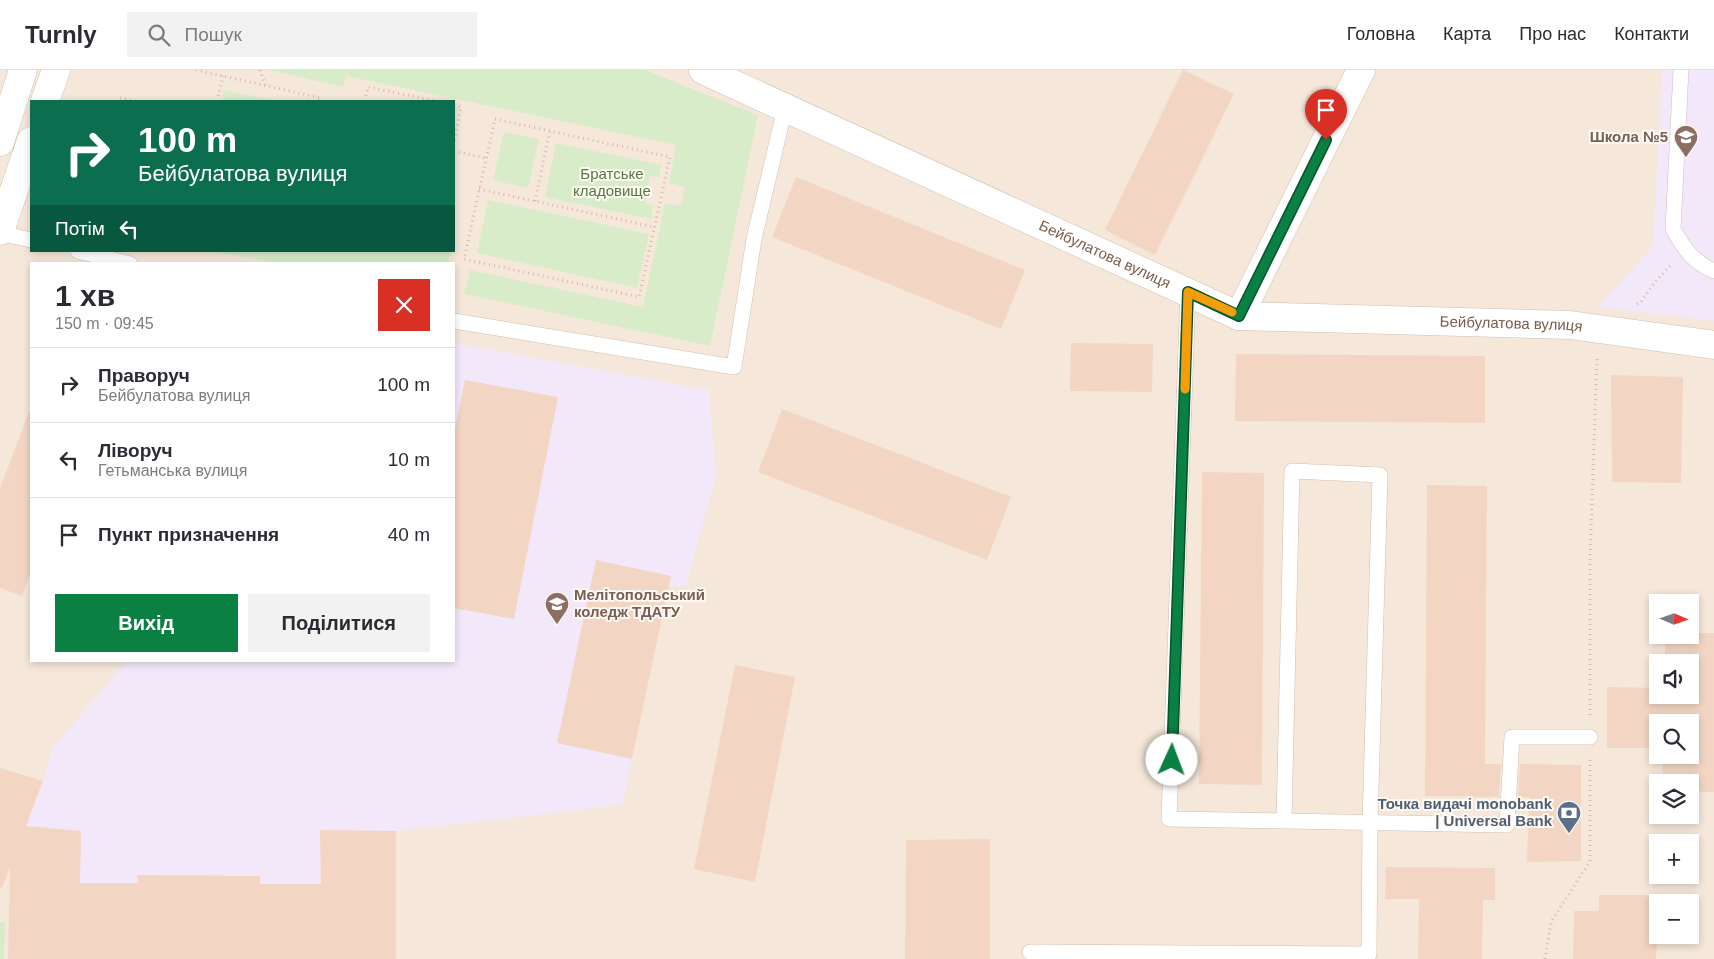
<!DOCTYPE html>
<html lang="uk">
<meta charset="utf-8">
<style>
:root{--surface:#fff;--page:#f2f2f3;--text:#2b2b33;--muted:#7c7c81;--line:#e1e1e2;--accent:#0b8043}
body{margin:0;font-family:Helvetica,sans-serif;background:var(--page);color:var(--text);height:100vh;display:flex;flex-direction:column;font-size:19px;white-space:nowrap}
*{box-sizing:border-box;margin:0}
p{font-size:16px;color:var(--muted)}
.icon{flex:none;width:28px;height:28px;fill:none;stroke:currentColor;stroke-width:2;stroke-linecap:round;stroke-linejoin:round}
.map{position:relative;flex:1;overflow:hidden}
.drawer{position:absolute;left:30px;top:192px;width:425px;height:400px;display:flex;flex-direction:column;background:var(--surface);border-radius:0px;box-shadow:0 2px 8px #0003}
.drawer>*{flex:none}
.hud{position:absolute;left:30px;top:30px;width:425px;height:152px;border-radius:0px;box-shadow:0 2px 8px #0003;background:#0b6e4f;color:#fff;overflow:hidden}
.needle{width:32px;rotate:92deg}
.controls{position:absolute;left:1649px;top:524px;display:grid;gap:10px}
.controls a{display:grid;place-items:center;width:50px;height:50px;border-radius:0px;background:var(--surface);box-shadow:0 2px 8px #0003;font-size:25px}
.pin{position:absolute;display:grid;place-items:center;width:42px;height:42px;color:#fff;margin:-51px -21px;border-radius:50% 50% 50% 0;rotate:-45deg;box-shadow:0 0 5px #0007}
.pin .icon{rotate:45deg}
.me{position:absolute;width:55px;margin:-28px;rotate:2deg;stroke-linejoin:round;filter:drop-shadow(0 0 4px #0008)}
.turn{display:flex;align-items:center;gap:18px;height:105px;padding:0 25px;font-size:22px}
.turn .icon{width:65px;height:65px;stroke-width:2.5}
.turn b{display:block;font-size:35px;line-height:42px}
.then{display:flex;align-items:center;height:48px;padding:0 25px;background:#0003;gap:10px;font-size:19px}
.round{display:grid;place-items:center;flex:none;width:52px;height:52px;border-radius:0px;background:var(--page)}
.headline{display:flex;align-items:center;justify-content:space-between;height:85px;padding:0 25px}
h1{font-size:30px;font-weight:700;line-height:38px}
.primary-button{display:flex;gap:10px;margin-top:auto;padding:10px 25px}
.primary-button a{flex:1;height:58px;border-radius:0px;background:var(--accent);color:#fff;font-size:20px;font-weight:700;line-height:58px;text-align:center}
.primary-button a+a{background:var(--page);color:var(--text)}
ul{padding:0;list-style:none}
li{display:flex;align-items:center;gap:15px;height:75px;padding:0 25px;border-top:1px solid var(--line)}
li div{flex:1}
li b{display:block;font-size:19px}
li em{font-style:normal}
header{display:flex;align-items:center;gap:30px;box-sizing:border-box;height:70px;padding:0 25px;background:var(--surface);border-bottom:1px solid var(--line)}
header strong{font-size:24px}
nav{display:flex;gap:28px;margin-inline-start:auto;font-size:18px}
.search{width:350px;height:45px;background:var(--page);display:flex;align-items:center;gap:12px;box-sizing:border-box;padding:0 18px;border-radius:0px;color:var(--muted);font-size:19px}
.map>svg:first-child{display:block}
</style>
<header>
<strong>Turnly</strong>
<div class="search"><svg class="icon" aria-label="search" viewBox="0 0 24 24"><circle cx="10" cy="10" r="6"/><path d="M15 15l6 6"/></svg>Пошук</div>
<nav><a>Головна</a><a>Карта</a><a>Про нас</a><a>Контакти</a></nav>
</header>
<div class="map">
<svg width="1714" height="889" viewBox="0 0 1714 889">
<rect width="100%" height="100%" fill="#fdf6ec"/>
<path fill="#f5e8da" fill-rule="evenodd" d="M 0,0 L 1714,0 L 1714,889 L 0,889 ZM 31,31 L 454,31 L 454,181 L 31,181 ZM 31,194 L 454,194 L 454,591 L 31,591 ZM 1658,532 L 1690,532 L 1690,565 L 1658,565 ZM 1658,592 L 1690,592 L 1690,625 L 1658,625 ZM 1658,652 L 1690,652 L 1690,685 L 1658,685 ZM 1658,712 L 1690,712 L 1690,745 L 1658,745 ZM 1658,772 L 1690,772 L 1690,805 L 1658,805 ZM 1658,832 L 1690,832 L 1690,865 L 1658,865 Z"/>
<path fill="#f3e8fa" d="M 1662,0 L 1714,0 L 1714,251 L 1598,237 L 1653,176 Z
M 454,273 L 709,320 L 716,406 L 685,518 L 669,516 L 622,735 L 396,761 L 396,889 L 8,889 L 11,756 L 43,711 L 52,679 L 127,591 L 454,591 Z"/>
<path fill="#d8ecc9" d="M 269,0 L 645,0 L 758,45 L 710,276 L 464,224 L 470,200 L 643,237 L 665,133 L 681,136 L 685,117 L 669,113 L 676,75 L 346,6 L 343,17 Z
M 224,20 L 276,31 L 222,31 Z
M 504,62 L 539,69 L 528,118 L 493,110 Z
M 556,73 L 662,95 L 659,107 L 650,106 L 645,133 L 653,135 L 651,149 L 545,127 Z
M 488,130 L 649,164 L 637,218 L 477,183 Z
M 210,181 L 451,181 L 448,194 L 285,194 Z
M 0,852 L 5,852 L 4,889 L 0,889 Z"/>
<path fill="#f3d5c3" d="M 1183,0 L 1234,24 L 1155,185 L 1105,160 Z
M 796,107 L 1025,200 L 1001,259 L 772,167 Z
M 1071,273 L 1153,274 L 1152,322 L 1070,321 Z
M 1236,284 L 1485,286 L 1485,353 L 1235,351 Z
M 1611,305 L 1683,307 L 1681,413 L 1612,412 Z
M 465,310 L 558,327 L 514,549 L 454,538 L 454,364 Z
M 782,339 L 1011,427 L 987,490 L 758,402 Z
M 29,342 L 31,342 L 31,501 L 22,526 L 0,518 L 0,418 Z
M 1202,402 L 1264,403 L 1262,715 L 1199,714 Z
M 1427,415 L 1487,416 L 1485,694 L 1501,694 L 1499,727 L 1425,726 Z
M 596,490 L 671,506 L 632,689 L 557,673 Z
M 1690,563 L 1714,563 L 1714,722 L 1690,721 L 1690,712 L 1663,712 L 1663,685 L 1690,685 L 1690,652 L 1658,652 L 1658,678 L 1607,678 L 1607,617 L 1658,618 L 1658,625 L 1690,625 L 1690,592 L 1665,592 L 1665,565 L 1690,565 Z
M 735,595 L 795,607 L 755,812 L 694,799 Z
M 1520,694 L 1581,695 L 1581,791 L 1527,792 L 1529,727 L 1518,727 Z
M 0,698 L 43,711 L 26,756 L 81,761 L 80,813 L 138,813 L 137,805 L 260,806 L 260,814 L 321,814 L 320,760 L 396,761 L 396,889 L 8,889 L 10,797 L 2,818 L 0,817 Z
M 990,769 L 990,889 L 905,889 L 906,770 Z
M 1386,797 L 1495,798 L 1495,830 L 1483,830 L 1482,889 L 1418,889 L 1419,829 L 1385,829 Z
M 1599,825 L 1665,825 L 1665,832 L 1658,832 L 1658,865 L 1664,865 L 1664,867 L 1657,867 L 1656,889 L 1573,889 L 1574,841 L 1599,841 Z"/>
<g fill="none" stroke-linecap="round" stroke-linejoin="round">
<defs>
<path id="service" d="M 1681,0 L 1673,159 C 1685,180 1692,191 1714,201
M 0,163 L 31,170
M 78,181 L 130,194
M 1188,222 L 1169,749 L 1507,755 L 1512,667 L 1590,667
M 454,251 L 734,297 L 754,169 L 785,38
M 1030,882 L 1369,884 L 1370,753 L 1380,405 L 1292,401 L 1284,751"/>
<g id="minor">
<path id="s1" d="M 703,0 L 1239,246 L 1570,255 L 1714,275"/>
<path d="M 1239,246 L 1361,0"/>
</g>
<path id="secondary" d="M 45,31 L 56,0
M 0,72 L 23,0
M 0,161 L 31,71"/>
</defs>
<use href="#service" stroke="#d1beb0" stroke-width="16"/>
<use href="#minor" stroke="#d1beb0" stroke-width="29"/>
<use href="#secondary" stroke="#d6c0b0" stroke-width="29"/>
<path stroke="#d9b8a5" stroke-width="3" stroke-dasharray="1 4" stroke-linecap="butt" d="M 196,0 L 321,28 L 320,31
M 260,0 L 265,15
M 120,28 L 135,31
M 217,31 L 223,6
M 365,31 L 368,17 L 435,31
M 454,35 L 461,37 L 454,73
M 495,49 L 670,87 L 639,227 L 464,189 Z
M 454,81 L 486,88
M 479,119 L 654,157
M 535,131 L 550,61
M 1637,234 L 1641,232 L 1654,213 L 1670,196
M 1590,645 L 1590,488 L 1597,289
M 1545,889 L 1551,852 L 1590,791 L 1590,689"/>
<use href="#service" stroke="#fff" stroke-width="15"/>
<use href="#minor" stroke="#fff" stroke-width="28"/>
<use href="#secondary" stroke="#fff" stroke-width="28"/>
</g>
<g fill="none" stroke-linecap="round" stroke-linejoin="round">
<defs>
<path id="route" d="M 1172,690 L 1188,222 L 1239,246 L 1326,70"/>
</defs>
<use href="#route" stroke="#07532c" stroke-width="12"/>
<use href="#route" stroke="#0b8043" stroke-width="9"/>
<path stroke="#f59e0b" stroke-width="9" d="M 1185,319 L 1188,222 L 1232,242"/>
</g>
<defs>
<symbol id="school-pin" viewBox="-11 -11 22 30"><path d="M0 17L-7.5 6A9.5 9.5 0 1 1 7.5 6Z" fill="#8d6e63" stroke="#fffaf3"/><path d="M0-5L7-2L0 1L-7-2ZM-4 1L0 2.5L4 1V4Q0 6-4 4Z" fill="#fff"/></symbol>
<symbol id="university-pin" viewBox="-11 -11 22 30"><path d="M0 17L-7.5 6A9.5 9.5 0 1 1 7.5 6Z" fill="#8d6e63" stroke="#fffaf3"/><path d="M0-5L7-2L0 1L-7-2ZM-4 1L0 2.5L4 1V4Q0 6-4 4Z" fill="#fff"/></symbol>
<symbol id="bank-pin" viewBox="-11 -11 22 30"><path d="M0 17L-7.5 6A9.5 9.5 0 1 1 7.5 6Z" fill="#5c6f8a" stroke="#fffaf3"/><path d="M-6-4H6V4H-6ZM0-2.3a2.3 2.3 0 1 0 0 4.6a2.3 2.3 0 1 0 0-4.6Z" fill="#fff"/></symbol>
</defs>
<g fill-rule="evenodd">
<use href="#school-pin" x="1672" y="53" width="28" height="38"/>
<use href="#university-pin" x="543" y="520" width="28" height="38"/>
<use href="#bank-pin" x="1555" y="729" width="28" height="38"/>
</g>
<g text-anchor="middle" stroke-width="4" stroke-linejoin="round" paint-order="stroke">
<g font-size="15" font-weight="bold" fill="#785e54" stroke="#fffaf3" text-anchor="end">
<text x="1668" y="72">Школа №5</text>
<text x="574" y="530" text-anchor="start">Мелітопольський<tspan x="574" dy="17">коледж ТДАТУ</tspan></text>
</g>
<g font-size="15" fill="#537a41" stroke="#fffaf3">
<text x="612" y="109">Братське<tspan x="612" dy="17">кладовище</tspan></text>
</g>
<g font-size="15" fill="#7a5c4d" stroke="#fffaf3">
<text dy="5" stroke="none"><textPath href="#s1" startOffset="442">Бейбулатова вулиця</textPath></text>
<text dy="5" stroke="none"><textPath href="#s1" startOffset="862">Бейбулатова вулиця</textPath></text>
</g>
<g font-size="15" font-weight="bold" fill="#4e5e75" stroke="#fffaf3" text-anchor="end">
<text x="1552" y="739">Точка видачі monobank<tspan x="1552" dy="17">| Universal Bank</tspan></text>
</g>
</g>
</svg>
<div class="controls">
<a><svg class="needle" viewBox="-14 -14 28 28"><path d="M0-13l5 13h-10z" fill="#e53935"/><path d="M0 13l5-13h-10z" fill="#7c7c81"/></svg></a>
<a><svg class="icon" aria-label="sound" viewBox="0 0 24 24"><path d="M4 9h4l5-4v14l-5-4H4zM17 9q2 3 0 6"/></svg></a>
<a><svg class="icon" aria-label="search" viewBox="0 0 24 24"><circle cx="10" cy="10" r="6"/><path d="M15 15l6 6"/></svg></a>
<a><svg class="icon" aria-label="layers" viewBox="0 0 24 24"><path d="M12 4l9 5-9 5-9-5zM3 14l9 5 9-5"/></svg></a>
<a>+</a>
<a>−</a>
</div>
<div class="pin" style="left:1326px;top:70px;background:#d93025"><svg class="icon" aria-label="arrive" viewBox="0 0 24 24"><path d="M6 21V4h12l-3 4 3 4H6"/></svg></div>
<svg class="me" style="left:1172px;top:690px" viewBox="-20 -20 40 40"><circle r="19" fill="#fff"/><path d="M0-13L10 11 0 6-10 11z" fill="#0b8043"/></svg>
<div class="hud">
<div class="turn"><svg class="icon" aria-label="right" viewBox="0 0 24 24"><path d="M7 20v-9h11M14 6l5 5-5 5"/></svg><div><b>100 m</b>Бейбулатова вулиця</div></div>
<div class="then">Потім<svg class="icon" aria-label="left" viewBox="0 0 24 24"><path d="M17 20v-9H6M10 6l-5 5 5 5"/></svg></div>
</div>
<section class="drawer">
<div class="headline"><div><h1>1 хв</h1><p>150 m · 09:45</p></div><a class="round" style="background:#d93025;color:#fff"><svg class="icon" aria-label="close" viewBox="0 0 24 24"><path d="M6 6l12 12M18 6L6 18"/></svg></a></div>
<ul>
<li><svg class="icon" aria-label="right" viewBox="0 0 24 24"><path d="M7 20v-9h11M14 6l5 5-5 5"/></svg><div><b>Праворуч</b><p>Бейбулатова вулиця</p></div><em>100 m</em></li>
<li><svg class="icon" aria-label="left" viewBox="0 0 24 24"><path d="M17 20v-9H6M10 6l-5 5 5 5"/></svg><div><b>Ліворуч</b><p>Гетьманська вулиця</p></div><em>10 m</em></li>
<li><svg class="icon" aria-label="arrive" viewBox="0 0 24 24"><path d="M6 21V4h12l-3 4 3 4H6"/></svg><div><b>Пункт призначення</b></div><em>40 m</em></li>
</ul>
<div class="primary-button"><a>Вихід</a><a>Поділитися</a></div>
</section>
</div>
